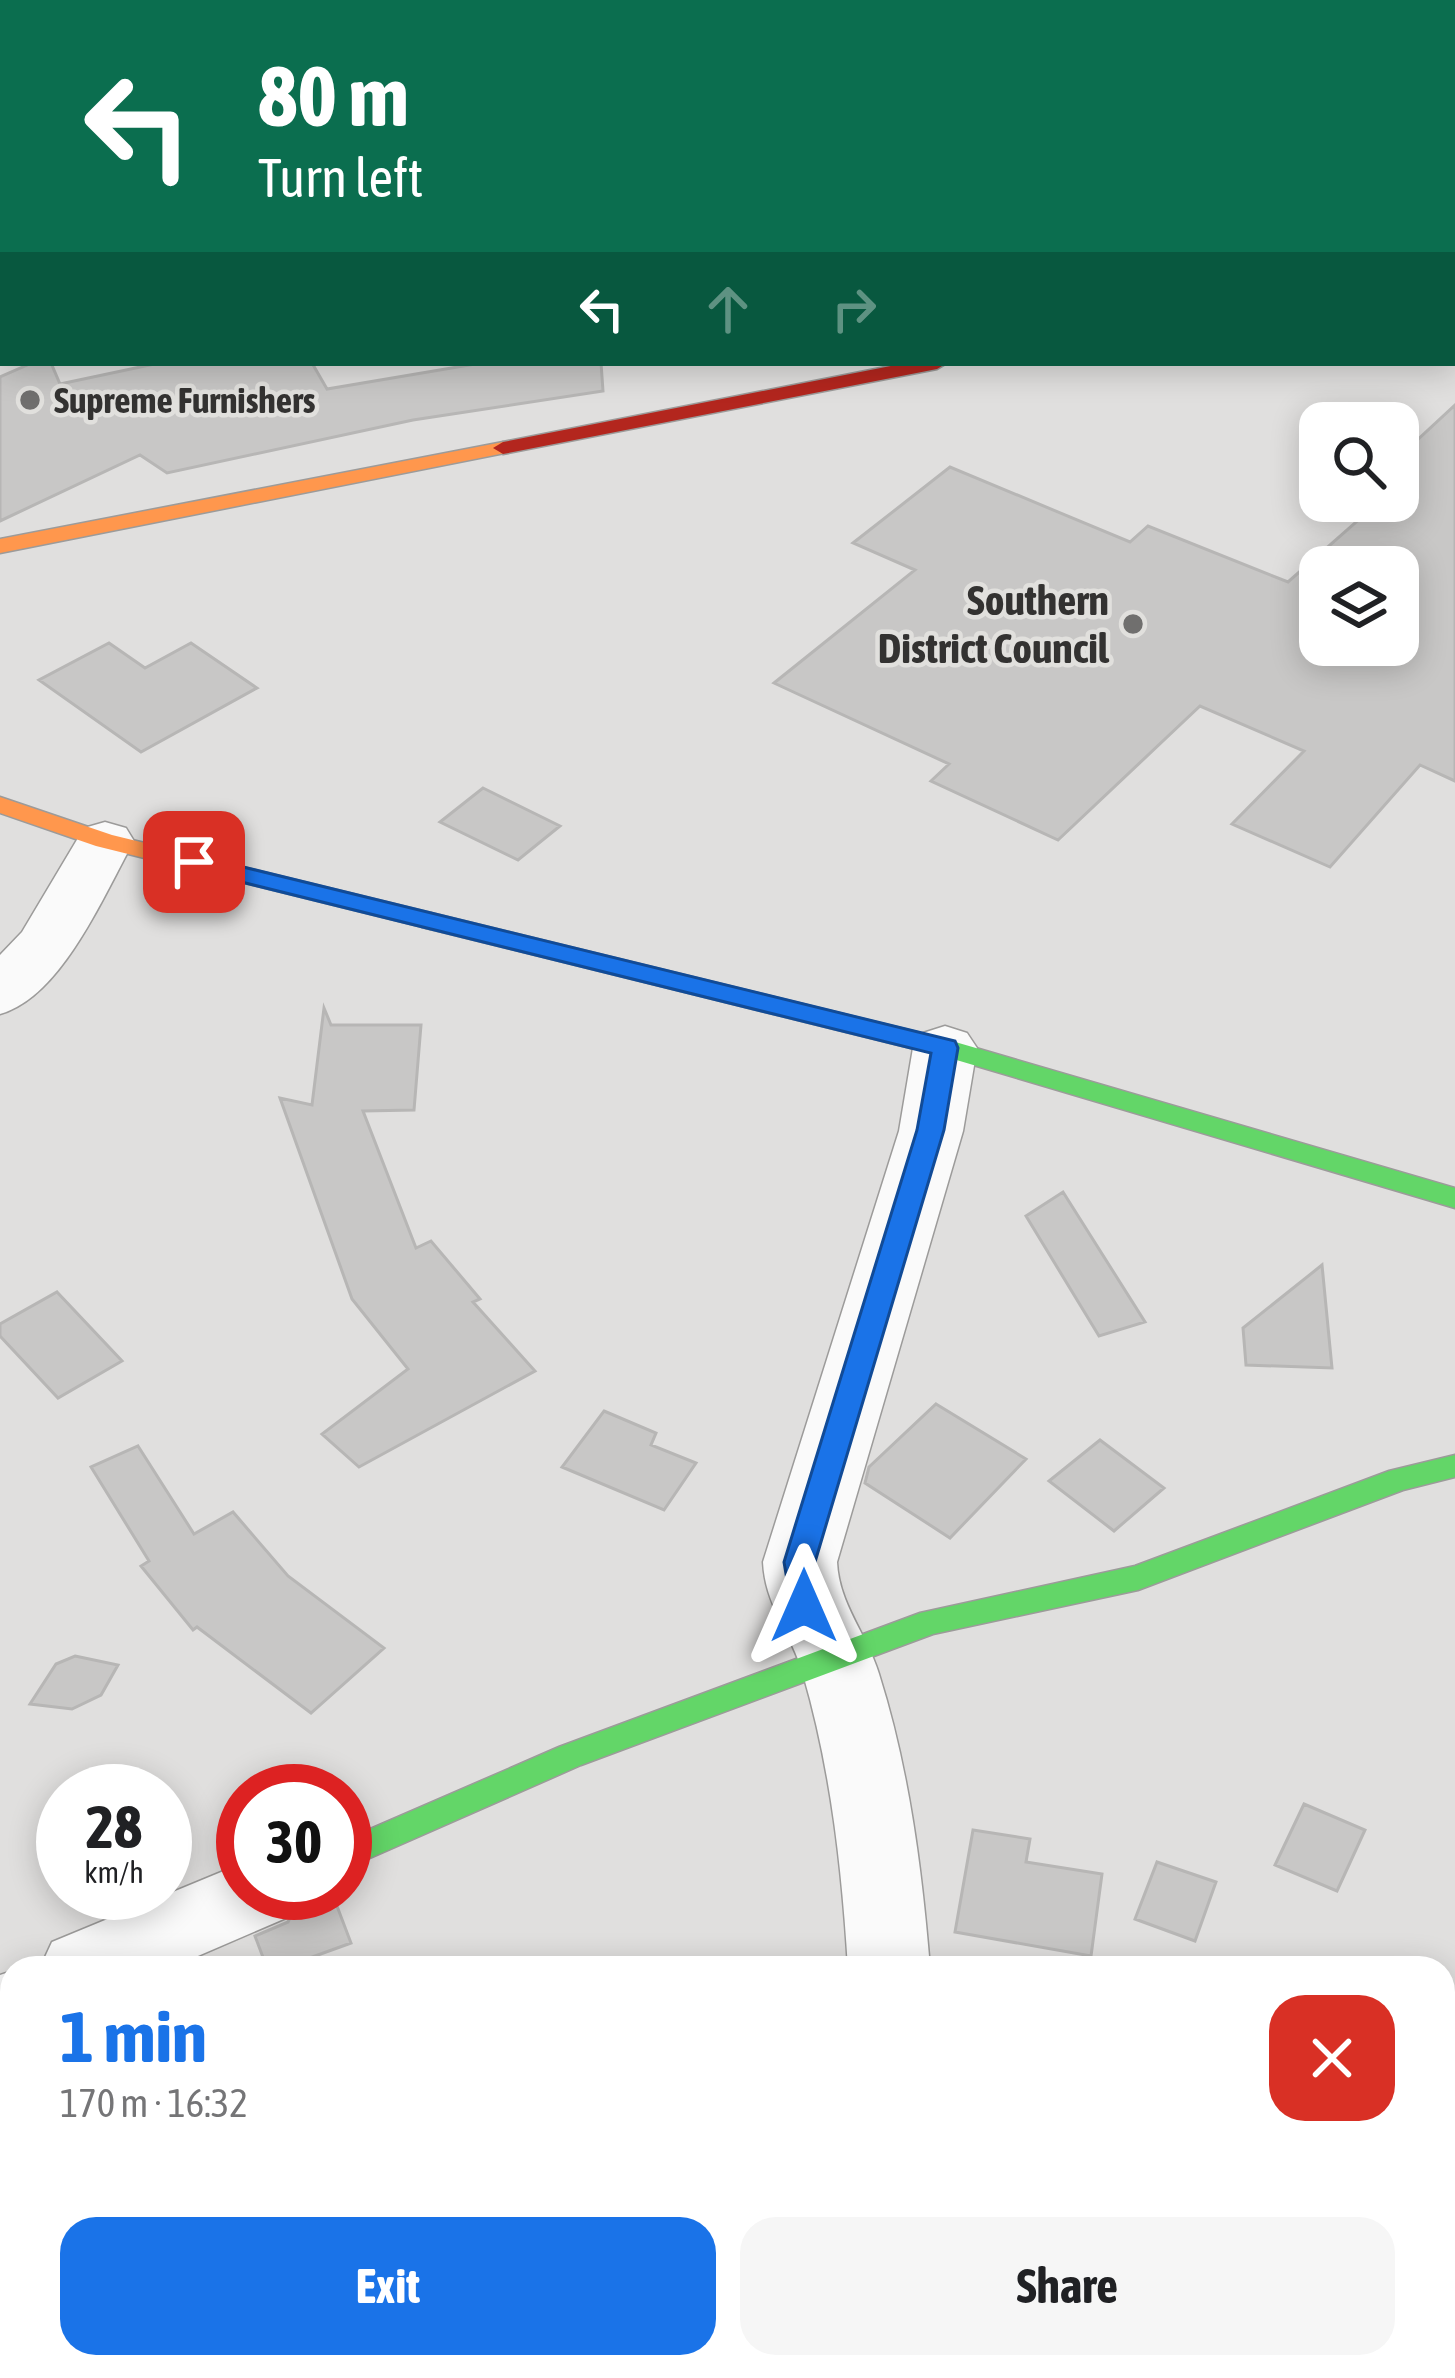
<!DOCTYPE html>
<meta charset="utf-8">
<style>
:root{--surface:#fff;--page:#f6f6f6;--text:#202124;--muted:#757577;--accent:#1a73e8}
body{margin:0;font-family:"Asap Condensed",sans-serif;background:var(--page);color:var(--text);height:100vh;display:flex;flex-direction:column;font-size:45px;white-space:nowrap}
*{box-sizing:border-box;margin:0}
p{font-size:39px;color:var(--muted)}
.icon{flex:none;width:66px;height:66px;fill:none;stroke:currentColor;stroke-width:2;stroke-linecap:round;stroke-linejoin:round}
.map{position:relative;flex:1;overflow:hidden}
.panel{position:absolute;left:0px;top:1956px;width:1455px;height:423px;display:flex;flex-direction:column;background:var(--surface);border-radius:36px 36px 0 0;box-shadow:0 6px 30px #0003}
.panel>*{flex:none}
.banner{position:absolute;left:0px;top:0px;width:1455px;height:366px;box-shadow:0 6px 30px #0003;background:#0b6e4f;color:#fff;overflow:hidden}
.buttons{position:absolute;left:1299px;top:402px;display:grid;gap:24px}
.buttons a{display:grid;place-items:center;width:120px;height:120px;border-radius:24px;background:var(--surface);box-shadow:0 6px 30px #0003;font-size:60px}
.speed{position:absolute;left:36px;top:1764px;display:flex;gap:24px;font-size:60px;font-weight:700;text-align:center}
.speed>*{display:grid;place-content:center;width:156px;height:156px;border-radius:50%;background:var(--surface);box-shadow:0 6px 30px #0003;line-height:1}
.speed small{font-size:30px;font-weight:400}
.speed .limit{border:18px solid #d22;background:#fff;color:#111}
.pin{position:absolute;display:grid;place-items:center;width:102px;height:102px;color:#fff;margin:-51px;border-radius:24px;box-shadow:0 6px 18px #0006}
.me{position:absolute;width:132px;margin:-66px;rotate:0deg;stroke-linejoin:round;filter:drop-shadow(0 0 9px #0008)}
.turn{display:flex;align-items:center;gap:42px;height:252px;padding:0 60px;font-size:54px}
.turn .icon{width:156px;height:156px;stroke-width:2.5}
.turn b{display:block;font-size:84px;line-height:102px}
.lanes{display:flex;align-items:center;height:114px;padding:0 60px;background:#0003;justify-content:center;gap:60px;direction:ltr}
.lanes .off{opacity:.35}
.round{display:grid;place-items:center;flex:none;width:126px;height:126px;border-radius:36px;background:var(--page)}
.summary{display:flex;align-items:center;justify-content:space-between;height:204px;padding:0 60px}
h1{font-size:72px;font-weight:700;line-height:90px;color:var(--accent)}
.action{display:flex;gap:24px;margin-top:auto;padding:24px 60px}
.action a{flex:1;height:138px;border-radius:36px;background:var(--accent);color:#fff;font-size:48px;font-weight:700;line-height:138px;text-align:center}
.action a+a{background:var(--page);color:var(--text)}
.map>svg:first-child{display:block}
</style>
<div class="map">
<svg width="1455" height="2378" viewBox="0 0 1455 2378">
<rect width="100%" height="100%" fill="#e0dfde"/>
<path fill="#c8c7c6" stroke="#b7b6b5" stroke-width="3" fill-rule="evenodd" d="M 32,363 L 51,363 L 60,384 L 159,363 L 312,363 L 327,389 L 481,363 L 601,363 L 603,391 L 413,420 L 167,473 L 140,455 L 0,521 L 0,377 Z
M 1455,405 L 1455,781 L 1420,765 L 1330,867 L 1232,824 L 1304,751 L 1200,706 L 1058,840 L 931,781 L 949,764 L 774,683 L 915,570 L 853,543 L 950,467 L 1130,542 L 1148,526 L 1288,582 L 1380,501 L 1398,501 L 1398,458 ZM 1320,567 L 1398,567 L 1398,645 L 1320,645 Z
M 109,643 L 145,668 L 191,643 L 257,688 L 141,752 L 39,680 Z
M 483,788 L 560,826 L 518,860 L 440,822 Z
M 324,1008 L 331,1025 L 421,1025 L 414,1110 L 363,1111 L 416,1248 L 431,1241 L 480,1299 L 473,1302 L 535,1371 L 359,1467 L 322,1434 L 408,1369 L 352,1299 L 280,1098 L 312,1105 Z
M 1063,1192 L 1145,1322 L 1099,1336 L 1026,1216 Z
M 1322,1265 L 1332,1368 L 1246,1365 L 1243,1328 Z
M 57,1292 L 122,1361 L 58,1398 L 0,1336 L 0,1324 Z
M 936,1404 L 1026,1459 L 950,1538 L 865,1483 L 869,1467 Z
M 604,1411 L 656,1433 L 651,1445 L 696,1463 L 664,1510 L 562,1467 Z
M 1100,1440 L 1164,1488 L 1114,1531 L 1049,1481 Z
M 138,1446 L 194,1534 L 233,1512 L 288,1576 L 384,1648 L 311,1713 L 197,1627 L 193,1630 L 141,1566 L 149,1561 L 91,1467 Z
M 75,1656 L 118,1665 L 101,1695 L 72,1709 L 30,1704 L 56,1664 Z
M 1304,1804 L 1365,1830 L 1337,1891 L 1275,1865 Z
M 973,1830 L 1030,1839 L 1026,1862 L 1102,1874 L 1091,1956 L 955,1932 Z
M 1157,1862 L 1216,1882 L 1195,1941 L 1135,1919 Z
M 302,1893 L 332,1893 L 351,1943 L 282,1968 L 267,1968 L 255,1936 L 288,1922 Z"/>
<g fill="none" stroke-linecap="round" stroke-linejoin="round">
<defs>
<path id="lane" d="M 0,317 L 3,318 L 3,336 L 0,335 Z"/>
<path id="street" d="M 394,0 L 440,0 L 392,3 Z
M 3,194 L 3,223 L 0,224 L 0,195 Z
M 1452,246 L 1455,246 L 1455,274 L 1452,274 Z
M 105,822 L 126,828 L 134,841 C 104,894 62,997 0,1014 L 0,955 L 22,932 L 84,828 Z
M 945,1026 L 967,1033 L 977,1048 L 963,1131 L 837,1562 C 839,1605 867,1634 879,1674 C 909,1769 922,1869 930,1968 L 848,1968 C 842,1869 831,1770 803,1674 C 792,1634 765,1606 763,1562 L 899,1131 L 913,1048 L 923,1033 Z
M 243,1863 L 243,1893 L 298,1893 L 286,1918 L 170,1968 L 40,1968 L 52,1942 Z
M 12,1971 L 12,2048 L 0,2052 L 0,1975 Z
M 1443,2215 L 1455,2217 L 1455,2301 L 1443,2299 Z
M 887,2367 L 977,2367 L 979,2378 L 889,2378 Z"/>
<path id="fast" d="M 526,0 L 548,0 L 524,3 Z
M 3,281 L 3,293 L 0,294 L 0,282 Z
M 431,913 L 945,1039 L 1455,1188 L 1455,1208 L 943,1056 L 422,927 L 419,921 Z
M 1455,1455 L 1455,1477 L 1403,1490 L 1138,1590 L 933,1634 L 581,1765 L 345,1869 L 345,1840 L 559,1747 L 920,1613 L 1135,1566 L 1389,1471 Z"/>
<path id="slow" d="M 503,442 L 513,448 L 510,452 L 0,553 L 0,539 Z
M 0,797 L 112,835 L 431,913 L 443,921 L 431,929 L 96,846 L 0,813 Z"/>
<path id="jam" d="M 906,363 L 947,363 L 937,369 L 503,454 L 493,448 L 503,442 Z"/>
</defs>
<use href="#lane" stroke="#9c9b9a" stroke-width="3"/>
<use href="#street" stroke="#9c9b9a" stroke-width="3"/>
<use href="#fast" stroke="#9c9b9a" stroke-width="3"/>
<use href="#slow" stroke="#9c9b9a" stroke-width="3"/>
<use href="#jam" stroke="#9c9b9a" stroke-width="3"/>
<use href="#lane" fill="#fafafa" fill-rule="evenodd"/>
<use href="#street" fill="#fafafa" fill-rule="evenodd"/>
<use href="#fast" fill="#63d668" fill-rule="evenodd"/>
<use href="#slow" fill="#ff974d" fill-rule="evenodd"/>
<use href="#jam" fill="#b3261e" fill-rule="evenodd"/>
</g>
<path fill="#1a73e8" stroke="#114b97" stroke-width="3" d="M 194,855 L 955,1041 L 958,1048 L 944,1130 L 815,1562 L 820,1606 L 815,1615 L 804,1619 L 793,1615 L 784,1562 L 917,1130 L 931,1053 L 185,868 L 182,862 Z"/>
<g fill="#706f6e" stroke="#e1e0dd" stroke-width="4.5">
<circle cx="30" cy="400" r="12"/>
<circle cx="1133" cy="624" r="12"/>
</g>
<g text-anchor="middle" stroke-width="9" stroke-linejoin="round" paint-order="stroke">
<g font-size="36" font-weight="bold" fill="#333231" stroke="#e1e0dd" text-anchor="start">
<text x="54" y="413">Supreme Furnishers</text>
</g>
<g font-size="42" font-weight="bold" fill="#333231" stroke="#e1e0dd" text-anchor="end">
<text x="1109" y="615">Southern<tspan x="1109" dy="48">District Council</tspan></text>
</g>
</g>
</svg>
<div class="buttons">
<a><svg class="icon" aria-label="search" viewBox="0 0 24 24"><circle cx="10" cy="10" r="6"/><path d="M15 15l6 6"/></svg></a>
<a><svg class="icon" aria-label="layers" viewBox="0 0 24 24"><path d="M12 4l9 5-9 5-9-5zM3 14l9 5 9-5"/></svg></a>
</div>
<div class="speed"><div>28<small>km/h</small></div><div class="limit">30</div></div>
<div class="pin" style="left:194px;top:862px;background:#d93025"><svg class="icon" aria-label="arrive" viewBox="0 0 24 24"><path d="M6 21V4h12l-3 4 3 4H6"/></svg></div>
<svg class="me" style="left:804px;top:1606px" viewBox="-20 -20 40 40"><path d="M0-17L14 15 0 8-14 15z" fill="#1a73e8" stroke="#fff" stroke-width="4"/></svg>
<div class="banner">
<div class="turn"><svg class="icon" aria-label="left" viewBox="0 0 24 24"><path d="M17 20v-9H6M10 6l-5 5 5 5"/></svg><div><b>80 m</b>Turn left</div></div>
<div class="lanes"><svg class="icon" aria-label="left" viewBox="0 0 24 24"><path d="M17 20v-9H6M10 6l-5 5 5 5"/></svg><svg class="icon off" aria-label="ahead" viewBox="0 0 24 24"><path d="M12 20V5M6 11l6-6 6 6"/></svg><svg class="icon off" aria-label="right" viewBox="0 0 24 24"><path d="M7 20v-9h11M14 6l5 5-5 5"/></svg></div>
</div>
<section class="panel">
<div class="summary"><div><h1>1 min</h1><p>170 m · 16:32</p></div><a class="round" style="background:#d93025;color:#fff"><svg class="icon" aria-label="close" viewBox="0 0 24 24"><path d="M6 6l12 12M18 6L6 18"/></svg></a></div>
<div class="action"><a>Exit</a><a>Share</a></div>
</section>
</div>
